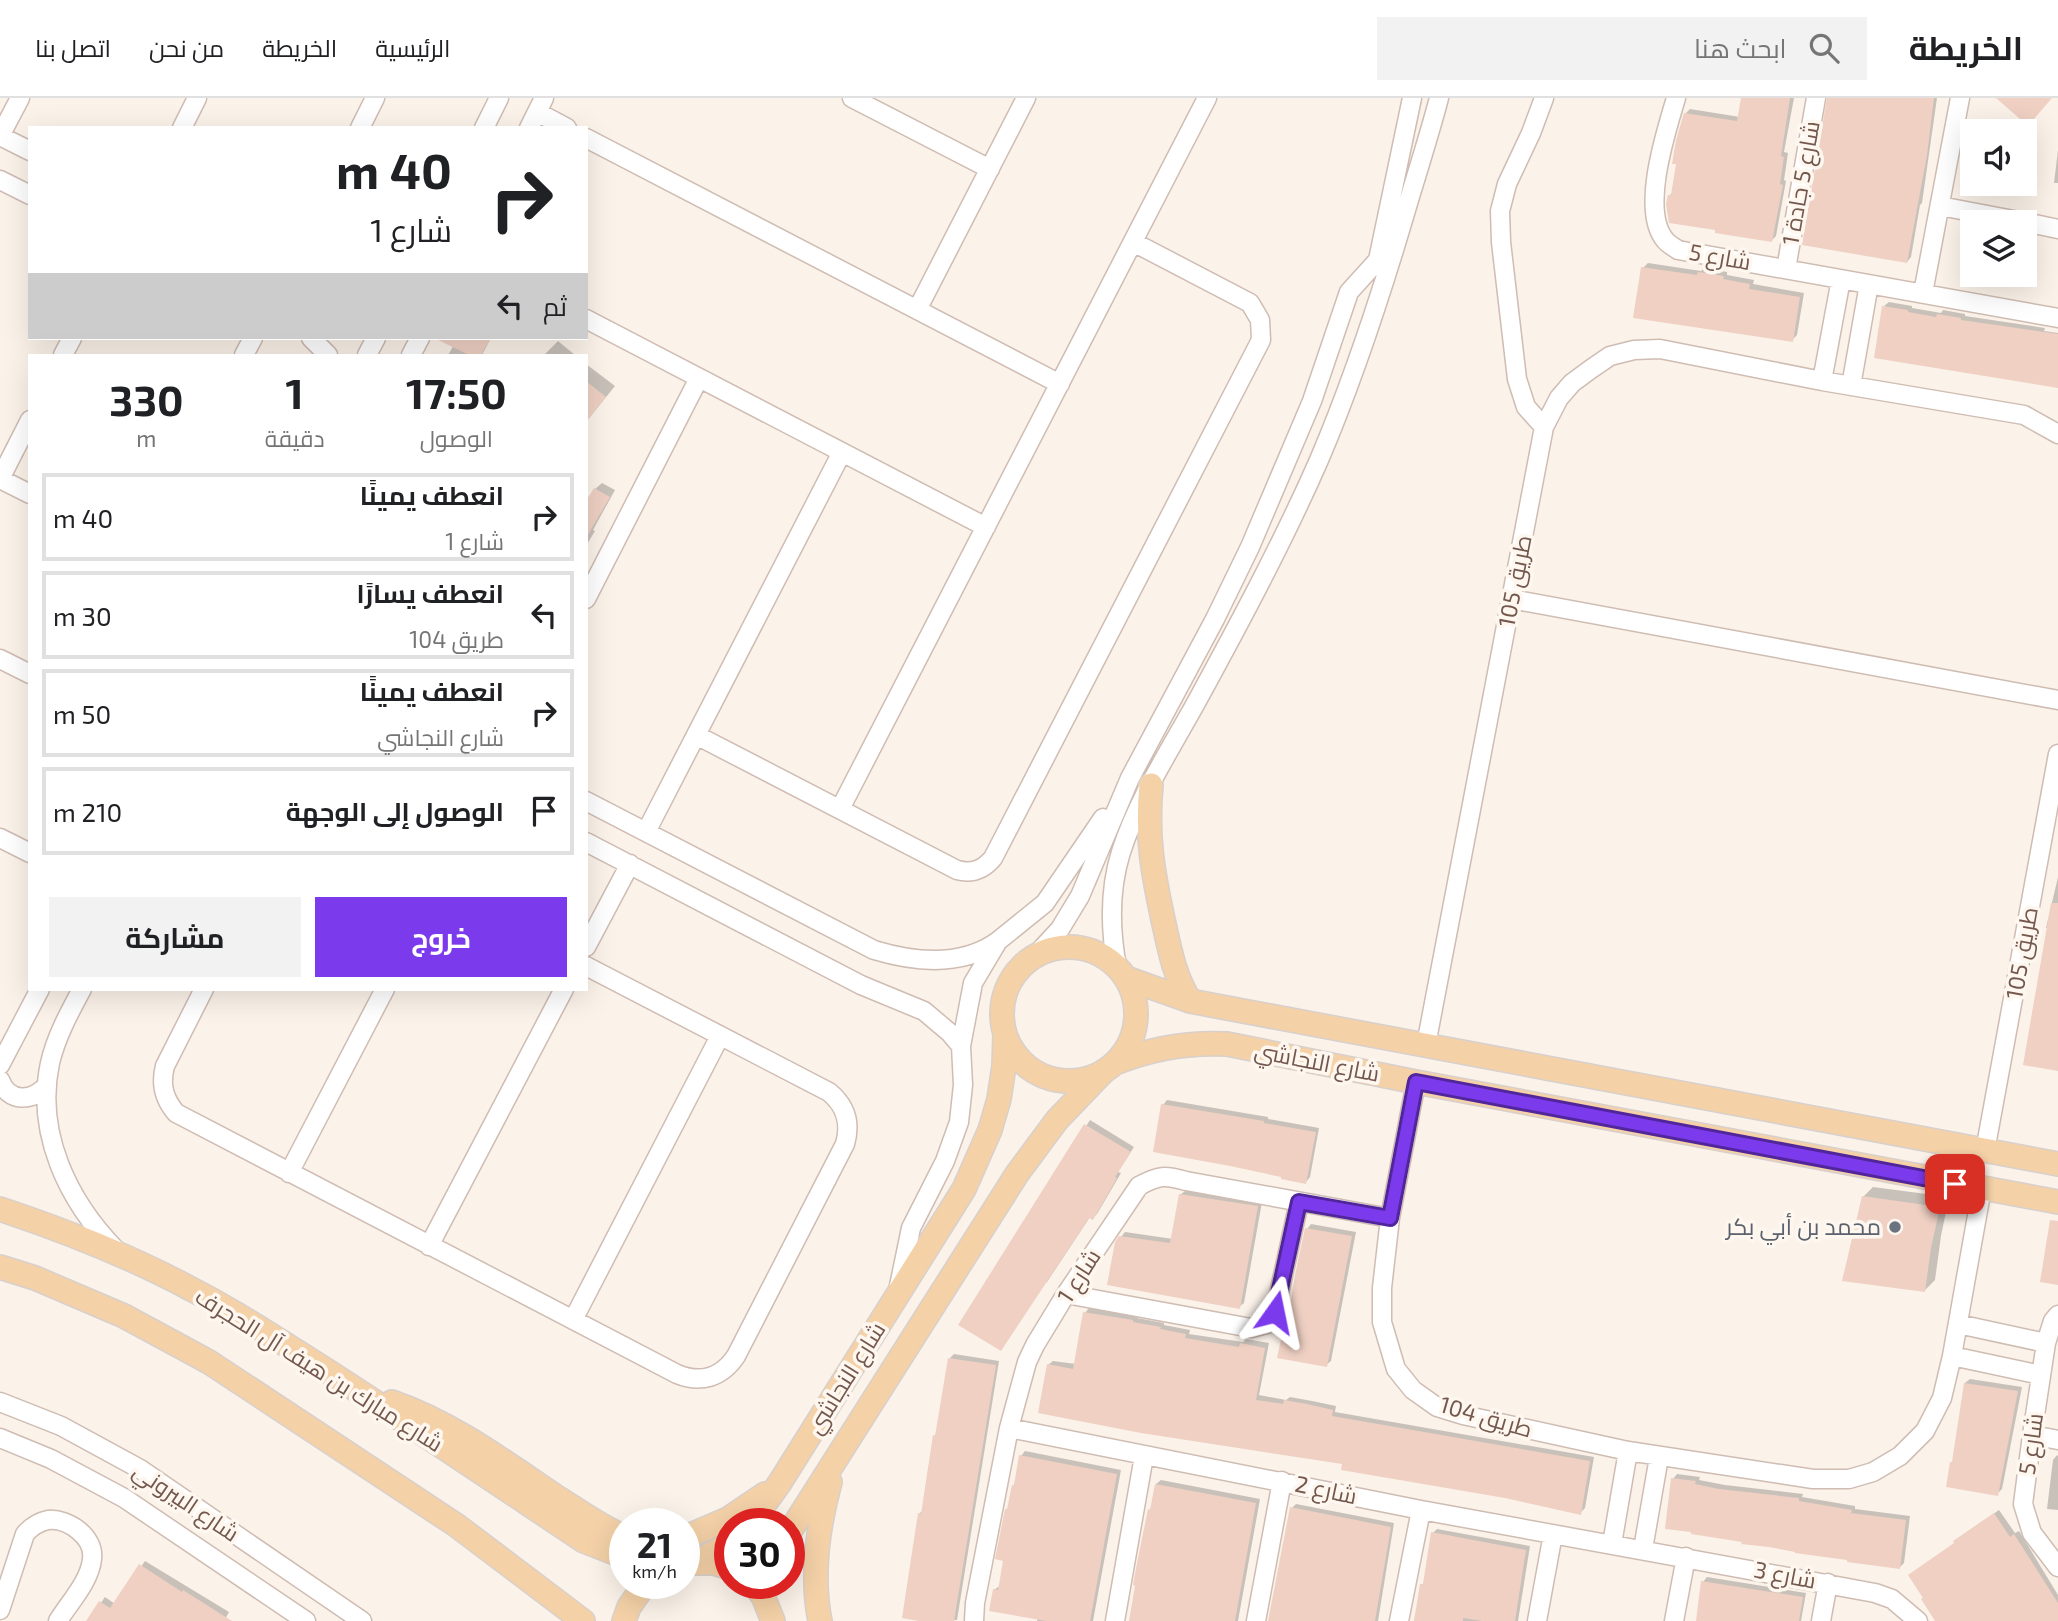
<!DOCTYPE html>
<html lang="ar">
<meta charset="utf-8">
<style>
:root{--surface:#fff;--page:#f2f2f2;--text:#202124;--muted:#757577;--line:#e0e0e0;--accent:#7c3aed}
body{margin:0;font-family:"Exo 2",Cairo,sans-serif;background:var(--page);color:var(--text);direction:rtl;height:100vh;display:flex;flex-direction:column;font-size:26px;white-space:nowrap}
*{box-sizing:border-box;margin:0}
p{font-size:23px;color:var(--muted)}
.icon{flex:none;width:38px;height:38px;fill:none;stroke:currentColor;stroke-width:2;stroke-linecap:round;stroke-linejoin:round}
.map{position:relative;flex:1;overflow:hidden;direction:ltr}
.sheet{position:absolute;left:28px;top:256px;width:560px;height:637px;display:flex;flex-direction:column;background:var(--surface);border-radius:0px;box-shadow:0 7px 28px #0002;direction:rtl}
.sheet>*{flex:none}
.hud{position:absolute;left:28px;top:28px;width:560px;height:214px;border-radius:0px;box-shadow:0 7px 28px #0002;direction:rtl;background:#fff;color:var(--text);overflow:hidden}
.tools{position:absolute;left:1960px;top:21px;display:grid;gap:14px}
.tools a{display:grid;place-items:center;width:77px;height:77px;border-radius:0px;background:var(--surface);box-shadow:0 7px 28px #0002;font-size:35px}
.speed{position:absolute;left:609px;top:1410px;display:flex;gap:14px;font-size:35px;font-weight:700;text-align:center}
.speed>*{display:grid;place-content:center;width:91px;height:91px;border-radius:50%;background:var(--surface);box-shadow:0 7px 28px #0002;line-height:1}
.speed small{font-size:18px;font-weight:400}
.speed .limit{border:10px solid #d22;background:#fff;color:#111}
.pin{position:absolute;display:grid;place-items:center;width:60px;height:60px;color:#fff;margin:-30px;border-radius:14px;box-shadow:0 4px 10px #0006}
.me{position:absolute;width:77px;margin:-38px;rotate:12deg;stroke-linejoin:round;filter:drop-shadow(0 0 5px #0008)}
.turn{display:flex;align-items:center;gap:24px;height:147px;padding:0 21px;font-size:32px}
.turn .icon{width:91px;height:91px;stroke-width:2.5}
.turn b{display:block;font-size:49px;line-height:60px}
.then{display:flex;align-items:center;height:66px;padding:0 21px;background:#0003;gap:14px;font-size:26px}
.eta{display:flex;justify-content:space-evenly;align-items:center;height:119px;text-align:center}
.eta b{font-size:42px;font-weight:700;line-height:49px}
.cta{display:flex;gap:14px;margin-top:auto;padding:14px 21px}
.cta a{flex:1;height:80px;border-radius:0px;background:var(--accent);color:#fff;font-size:28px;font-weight:700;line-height:80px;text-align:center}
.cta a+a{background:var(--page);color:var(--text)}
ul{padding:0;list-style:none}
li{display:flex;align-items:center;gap:21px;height:88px;margin:0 14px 10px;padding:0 7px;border:4px solid var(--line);border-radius:0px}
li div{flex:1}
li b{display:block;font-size:26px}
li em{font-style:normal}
header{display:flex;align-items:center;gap:42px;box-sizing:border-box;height:98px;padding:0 35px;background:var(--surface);border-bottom:2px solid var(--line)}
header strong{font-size:33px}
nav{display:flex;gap:38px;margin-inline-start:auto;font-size:24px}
.search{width:490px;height:63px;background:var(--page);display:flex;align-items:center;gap:18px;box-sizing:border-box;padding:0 24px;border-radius:0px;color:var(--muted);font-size:26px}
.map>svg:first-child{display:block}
</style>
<header>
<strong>الخريطة</strong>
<div class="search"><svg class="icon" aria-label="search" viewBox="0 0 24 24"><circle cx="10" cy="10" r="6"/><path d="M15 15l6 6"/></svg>ابحث هنا</div>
<nav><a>الرئيسية</a><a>الخريطة</a><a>من نحن</a><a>اتصل بنا</a></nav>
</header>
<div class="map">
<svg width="2058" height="1523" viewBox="0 0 2058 1523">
<rect width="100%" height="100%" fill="#fbf2e9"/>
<path fill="#0003" d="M 1743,0 L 1794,0 L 1784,54 L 1788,55 L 1784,82 L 1786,83 L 1776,138 L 1772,142 L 1717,131 L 1669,98 L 1673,94 L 1685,16 L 1690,11 L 1740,19 Z
M 1829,0 L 1937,0 L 1922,105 L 1920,107 L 1911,159 L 1907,164 Z
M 2058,52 L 2058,85 L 2054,85 Z
M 1648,165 L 1701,173 L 1704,170 L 1727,174 L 1727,177 L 1754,182 L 1753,186 L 1804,195 L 1797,237 L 1792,242 L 1643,170 Z
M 1889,204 L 1912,208 L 1912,210 L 1941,215 L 1943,212 L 1965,216 L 1965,218 L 2045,230 L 2044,233 L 2058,235 L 2058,290 L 1884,208 Z
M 458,240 L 491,240 L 482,257 L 448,257 Z
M 558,243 L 575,257 L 544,257 Z
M 586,266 L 615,288 L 586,324 Z
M 602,385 L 615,392 L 593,432 L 595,433 L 586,448 L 586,407 L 595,391 Z
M 2058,779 L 2058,971 L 2048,830 L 2046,830 Z
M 1167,1002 L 1268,1019 L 1268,1021 L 1319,1030 L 1310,1079 L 1306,1084 L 1163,1007 Z
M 1090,1022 L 1134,1049 L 1118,1074 L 1121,1075 L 1097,1116 L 1092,1120 L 1090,1119 L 1047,1184 L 960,1226 Z
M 1873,1089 L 1949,1099 L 1941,1138 L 1935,1182 L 1925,1192 L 1863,1099 Z
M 1185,1093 L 1262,1104 L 1244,1205 L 1239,1209 L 1121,1139 L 1125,1134 L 1173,1141 L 1180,1097 Z
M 1311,1126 L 1356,1134 L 1331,1263 L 1326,1267 L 1292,1207 L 1307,1131 Z
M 1089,1210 L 1137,1218 L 1137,1220 L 1164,1225 L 1164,1227 L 1190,1232 L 1189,1236 L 1243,1244 L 1246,1241 L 1269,1245 L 1259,1297 L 1286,1302 L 1290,1299 L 1312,1303 L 1336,1308 L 1335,1314 L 1594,1359 L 1585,1410 L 1580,1415 L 1344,1364 L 1048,1267 L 1053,1263 L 1076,1266 L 1085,1215 Z
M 954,1256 L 999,1263 L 957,1522 L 931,1523 L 919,1416 L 923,1412 L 934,1338 L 938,1335 L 950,1260 Z
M 1970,1281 L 2022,1289 L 2002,1391 L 1997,1396 L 1952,1364 L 1954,1362 L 1965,1285 Z
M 1025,1353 L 1121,1372 L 1093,1523 L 1037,1523 L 1038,1520 L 994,1492 L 1001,1487 L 1009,1409 L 1021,1358 Z
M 2057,1357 L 2058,1358 L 2058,1412 L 2047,1411 L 2053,1362 Z
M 1677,1376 L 1700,1379 L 1699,1382 L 1725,1387 L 1803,1396 L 1802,1399 L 1855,1408 L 1855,1411 L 1910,1418 L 1904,1465 L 1899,1470 L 1673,1381 Z
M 1161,1382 L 1260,1401 L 1238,1523 L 1130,1523 L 1149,1412 L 1153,1409 L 1156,1386 Z
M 1296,1406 L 1394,1425 L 1378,1523 L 1271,1523 L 1292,1410 Z
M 1999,1412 L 2015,1435 L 2019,1433 L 2058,1497 L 2058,1523 L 1937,1523 L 1956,1445 L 1960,1439 Z
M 1437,1431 L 1530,1448 L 1518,1523 L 1414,1523 L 1422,1487 L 1425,1483 L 1433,1435 Z
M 145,1463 L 229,1514 L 224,1523 L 88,1523 L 105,1499 L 115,1506 Z
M 1707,1479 L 1806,1495 L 1801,1523 L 1698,1523 L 1703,1484 Z"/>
<path fill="#efd0c3" d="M 1741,0 L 1790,0 L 1781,58 L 1784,59 L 1780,86 L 1783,87 L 1772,144 L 1715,135 L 1715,132 L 1669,125 L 1666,106 L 1668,97 L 1671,97 L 1676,66 L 1672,66 L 1676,42 L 1684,15 L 1737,23 Z
M 1827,0 L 1934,0 L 1927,57 L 1907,165 L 1802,147 Z
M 1996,0 L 2052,0 L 2028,28 Z
M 1641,169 L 1697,177 L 1698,174 L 1724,178 L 1723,181 L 1750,186 L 1749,191 L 1800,199 L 1793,244 L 1633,220 Z
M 1882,208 L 1908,212 L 1908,214 L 1936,219 L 1937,216 L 1961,220 L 1961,222 L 2058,236 L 2058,290 L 1874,260 Z
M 434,240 L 491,240 L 481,257 L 469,257 Z
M 586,283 L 606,299 L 586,324 Z
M 594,390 L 610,399 L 586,440 L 586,403 Z
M 2051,805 L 2058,805 L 2058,973 L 2023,967 Z
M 1161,1006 L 1264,1023 L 1264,1025 L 1316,1034 L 1306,1086 L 1281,1081 L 1281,1079 L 1230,1068 L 1153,1054 Z
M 1084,1026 L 1131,1054 L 1115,1079 L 1117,1080 L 1093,1122 L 1089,1120 L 1001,1253 L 958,1227 Z
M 1179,1096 L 1258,1108 L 1240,1211 L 1107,1187 L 1115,1144 L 1119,1138 L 1170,1145 Z
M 1862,1098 L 1940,1109 L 1931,1150 L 1925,1194 L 1842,1183 Z
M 2050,1122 L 2058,1123 L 2058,1187 L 2040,1184 Z
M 1305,1130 L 1352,1138 L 1327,1269 L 1277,1260 L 1288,1209 L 1290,1209 L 1295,1177 Z
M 1083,1214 L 1133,1222 L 1133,1224 L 1161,1229 L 1160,1231 L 1186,1236 L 1185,1240 L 1239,1249 L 1240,1245 L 1265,1250 L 1256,1302 L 1283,1306 L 1284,1302 L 1307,1306 L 1333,1312 L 1332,1318 L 1590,1363 L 1581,1417 L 1505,1400 L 1341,1372 L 1342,1366 L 1141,1335 L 1038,1315 L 1047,1266 L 1073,1271 Z
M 948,1260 L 996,1267 L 954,1523 L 919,1523 L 902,1520 L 918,1415 L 921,1416 L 933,1337 L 935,1338 Z
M 1964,1285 L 2018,1293 L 1998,1398 L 1946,1389 L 1950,1364 L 1952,1364 Z
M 1019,1357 L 1117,1376 L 1090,1523 L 1046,1523 L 989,1513 L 993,1491 L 998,1492 L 1003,1463 L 995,1461 L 1005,1411 L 1007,1411 L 1012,1387 L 1014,1387 Z
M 1671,1380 L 1696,1383 L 1695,1386 L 1719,1391 L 1799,1400 L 1799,1403 L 1852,1412 L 1851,1415 L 1906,1422 L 1900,1471 L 1847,1464 L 1847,1462 L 1795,1455 L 1795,1454 L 1769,1449 L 1741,1446 L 1742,1444 L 1691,1436 L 1691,1434 L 1665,1431 Z
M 1155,1386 L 1256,1405 L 1235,1523 L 1129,1523 L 1135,1488 L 1133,1487 L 1137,1465 L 1148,1411 L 1150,1412 Z
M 1290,1409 L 1391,1429 L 1375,1523 L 1268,1523 Z
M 1994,1415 L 2010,1439 L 2014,1436 L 2058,1505 L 2058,1523 L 1935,1523 L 1921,1501 L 1923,1500 L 1908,1477 L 1954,1445 L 1953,1443 Z
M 1431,1434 L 1526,1452 L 1515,1523 L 1482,1523 L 1463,1520 L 1463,1523 L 1414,1523 L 1420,1486 L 1423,1486 Z
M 139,1466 L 182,1494 L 183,1492 L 232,1523 L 86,1523 L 99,1503 L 110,1510 Z
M 1701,1483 L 1803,1499 L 1799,1523 L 1696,1523 Z"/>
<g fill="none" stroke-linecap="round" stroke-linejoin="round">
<defs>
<path id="minor" d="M 852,0 L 990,71
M 1544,0 L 1531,35 L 1507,86 L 1500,113 L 1501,144 L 1517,281 L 1526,309 L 1544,329
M 1676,0 C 1666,34 1640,112 1665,142 C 1668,146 1674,149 1678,152 L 2058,220
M 537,14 L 567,30
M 182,30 L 197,0
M 360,30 L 375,0
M 484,30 L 499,0
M 529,30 L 544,0
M 0,38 L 20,0
M 0,38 L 30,53
M 586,40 L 1060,286
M 0,82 L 30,97
M 1940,108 L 2024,124
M 2025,124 L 2058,131
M 1786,171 L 1816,0
M 1923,195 L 1960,0
M 917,212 L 1026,0
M 586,221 L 986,429
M 311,240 L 328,257
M 63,257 L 72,240
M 244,257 L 253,240
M 367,257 L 376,240
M 411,257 L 420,240
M 1822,283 L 1841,181
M 1851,288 L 1869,186
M 0,381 L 30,322
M 0,381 L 30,396
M 586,501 L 699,280
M 1511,501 L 2058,602
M 0,561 L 30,576
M 696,637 L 957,772 C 972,776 983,772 993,760 L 1261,242 L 1260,222 L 1250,205 L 1133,144
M 586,703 L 874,852 C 914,864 962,869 998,843
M 840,711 L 1207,0
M 646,734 L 842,354
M 0,740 L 30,755
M 586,744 L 861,887 L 924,913 L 950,935 L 961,948
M 586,849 L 630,766
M 1034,859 L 1060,831 L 1080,798 L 1130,680 L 1215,521 L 1250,449 L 1312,303 L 1349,194 L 1378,162 L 1412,0
M 1117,869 C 1110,831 1109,792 1121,754 C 1138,701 1170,652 1197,603 C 1240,524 1283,444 1319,362 C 1354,280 1381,197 1406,112 C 1417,75 1429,38 1439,0
M 82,891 C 69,915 56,939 50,965 C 35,1035 68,1103 116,1152
M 204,891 L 165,968 C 160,987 164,1001 176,1015 L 677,1276 C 701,1286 722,1279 736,1258 L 845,1046 C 851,1025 846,1008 829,994 L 586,868
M 1426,947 L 1544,329 L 1559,300 L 1572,285 L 1591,271 L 1610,258 L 1634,252 L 1660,251 L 1822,283 L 2024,317 L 2058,336
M 0,967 L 40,891
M 0,982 C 9,1005 32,1004 47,987
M 1416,984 L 1390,1120 L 1382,1190 L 1382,1224 L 1396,1271 L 1413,1292 L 1437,1309 L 1463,1317 L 1628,1353 L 1813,1381 L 1849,1381 L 1873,1374 L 1900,1358 L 1925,1333 L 1942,1300 L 1952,1258 L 1982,1090
M 1985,1053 L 2058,656
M 289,1075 L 385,891
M 429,1148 L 564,891
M 899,1188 L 911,1130 L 945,1063 L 959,1024 L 963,987 L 961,948 L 973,885 L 998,843 L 1045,805 L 1103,720
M 1066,1196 L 1251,1230 L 1266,1226 L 1275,1214 L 1299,1104
M 2058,1217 L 2053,1223 L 2046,1245 L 2032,1337 L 2023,1406 L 2032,1435 L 2058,1469
M 573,1222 L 720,938
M 1958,1226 L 2046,1245
M 1952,1258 L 2041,1277
M 0,1304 L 61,1328 L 140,1371 L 362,1523
M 1009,1330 L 1421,1412 L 1875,1495 L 1892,1501 L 1918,1523
M 2032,1337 L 2058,1342
M 0,1340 L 51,1361 L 124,1400 L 306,1523
M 1612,1446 L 1628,1353
M 1643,1451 L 1659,1359
M 0,1512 L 25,1436 C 31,1429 38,1424 48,1422 C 68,1420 95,1439 92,1461 C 90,1483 69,1505 58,1523
M 974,1523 L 975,1505 L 1009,1330 L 1027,1264 L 1035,1247 L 1066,1196 L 1139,1088 C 1159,1077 1165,1077 1186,1083 L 1390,1120
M 1115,1523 L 1144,1358
M 1256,1523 L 1282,1383
M 1399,1523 L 1421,1412
M 1537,1523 L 1553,1436
M 1674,1523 L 1686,1459
M 1821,1523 L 1828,1485"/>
<path id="major" d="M 1151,687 C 1146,738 1153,776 1164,826 C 1170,854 1175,879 1190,903
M1002 916a67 67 0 1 1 134 0a67 67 0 1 1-134 0Z
M 1126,880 L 1190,903 L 2058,1066
M 1115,965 C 1152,950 1187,944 1227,946 L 1416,984 L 2058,1104
M 0,1111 C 66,1133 130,1158 191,1191 C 240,1216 286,1247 332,1276 C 417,1331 500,1387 584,1443 L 625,1459
M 0,1169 L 35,1180 L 124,1218 L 209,1264 L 456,1427 L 583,1523
M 392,1304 C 452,1325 503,1363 555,1398 C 578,1412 600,1429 625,1439
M 750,1426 L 779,1386 L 964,1091 L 990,1032 L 999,1001 L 1004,968 L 1005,936
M 789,1435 L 1017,1076 L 1057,1022 L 1103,974
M 684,1440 L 728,1421 L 765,1396
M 699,1463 L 730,1445
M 684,1465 L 714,1465 L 730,1470
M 753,1486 L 763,1498 L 773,1523
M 624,1523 L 629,1509 L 645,1486
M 820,1523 C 811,1478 818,1428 830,1384"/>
</defs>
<use href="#minor" stroke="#cfbcb2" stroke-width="21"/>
<use href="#major" stroke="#d8d0cd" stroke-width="26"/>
<use href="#minor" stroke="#fff" stroke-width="18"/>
<use href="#major" stroke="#f4d1a7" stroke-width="23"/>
</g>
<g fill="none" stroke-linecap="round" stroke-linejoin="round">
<defs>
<path id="route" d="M 1275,1214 L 1299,1104 L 1390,1120 L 1416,984 L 1955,1086"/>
</defs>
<use href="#route" stroke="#51269a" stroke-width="18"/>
<use href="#route" stroke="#7c3aed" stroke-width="12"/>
</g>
<circle fill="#6b7280" stroke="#fef7ef" stroke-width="2.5" cx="1895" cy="1129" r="7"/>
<g text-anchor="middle" stroke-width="7" stroke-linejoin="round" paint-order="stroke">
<g font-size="23" fill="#74584e" stroke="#fef7ef">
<text transform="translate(1801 85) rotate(-80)" y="8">شارع 5 جادة 1</text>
<text transform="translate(1720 159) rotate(10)" y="8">شارع 5</text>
<text transform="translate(1515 483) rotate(-79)" y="8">طريق 105</text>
<text transform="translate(2022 855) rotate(-80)" y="8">طريق 105</text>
<text transform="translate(1317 964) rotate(11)" y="8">شارع النجاشي</text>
<text transform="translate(1079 1178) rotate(-57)" y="8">شارع 1</text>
<text transform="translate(319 1272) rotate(32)" y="8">شارع مبارك بن هيف آل الحجرف</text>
<text transform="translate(846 1280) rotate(-58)" y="8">شارع النجاشي</text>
<text transform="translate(1486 1319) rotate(16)" y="8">طريق 104</text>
<text transform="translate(2031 1346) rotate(-82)" y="8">شارع 5</text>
<text transform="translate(1326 1392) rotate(12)" y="8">شارع 2</text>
<text transform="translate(186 1404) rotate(34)" y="8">شارع البيروني</text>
<text transform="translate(1785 1477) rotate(11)" y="8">شارع 3</text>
</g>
<g font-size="23" fill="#5b616d" stroke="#fef7ef" text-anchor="end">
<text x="1881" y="1137">محمد بن أبي بكر</text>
</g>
</g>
</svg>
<div class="tools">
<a><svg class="icon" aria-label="sound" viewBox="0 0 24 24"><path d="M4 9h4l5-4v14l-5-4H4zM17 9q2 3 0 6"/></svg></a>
<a><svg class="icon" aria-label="layers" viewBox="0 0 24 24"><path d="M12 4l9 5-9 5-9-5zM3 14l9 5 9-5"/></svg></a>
</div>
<div class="speed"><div>21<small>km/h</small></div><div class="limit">30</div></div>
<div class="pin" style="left:1955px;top:1086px;background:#d93025"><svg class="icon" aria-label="arrive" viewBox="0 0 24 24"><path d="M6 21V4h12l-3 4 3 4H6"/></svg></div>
<svg class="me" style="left:1275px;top:1214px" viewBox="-20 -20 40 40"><path d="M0-17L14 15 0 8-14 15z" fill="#7c3aed" stroke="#fff" stroke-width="4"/></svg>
<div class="hud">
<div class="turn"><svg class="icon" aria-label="right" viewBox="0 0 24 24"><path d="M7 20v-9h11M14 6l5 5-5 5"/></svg><div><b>40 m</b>شارع 1</div></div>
<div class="then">ثم<svg class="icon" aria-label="left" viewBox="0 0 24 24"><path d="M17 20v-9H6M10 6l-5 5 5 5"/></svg></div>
</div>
<section class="sheet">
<div class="eta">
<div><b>17:50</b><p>الوصول</p></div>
<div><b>1</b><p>دقيقة</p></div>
<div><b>330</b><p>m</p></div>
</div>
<ul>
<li><svg class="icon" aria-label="right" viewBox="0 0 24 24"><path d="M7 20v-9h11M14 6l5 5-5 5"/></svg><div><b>انعطف يمينًا</b><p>شارع 1</p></div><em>40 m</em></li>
<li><svg class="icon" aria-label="left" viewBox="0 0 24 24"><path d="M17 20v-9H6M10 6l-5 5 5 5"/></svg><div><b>انعطف يسارًا</b><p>طريق 104</p></div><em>30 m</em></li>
<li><svg class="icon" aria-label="right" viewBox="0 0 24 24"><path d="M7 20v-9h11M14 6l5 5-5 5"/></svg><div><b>انعطف يمينًا</b><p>شارع النجاشي</p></div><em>50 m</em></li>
<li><svg class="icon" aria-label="arrive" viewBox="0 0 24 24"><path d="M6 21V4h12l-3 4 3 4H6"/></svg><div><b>الوصول إلى الوجهة</b></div><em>210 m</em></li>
</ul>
<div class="cta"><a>خروج</a><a>مشاركة</a></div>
</section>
</div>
